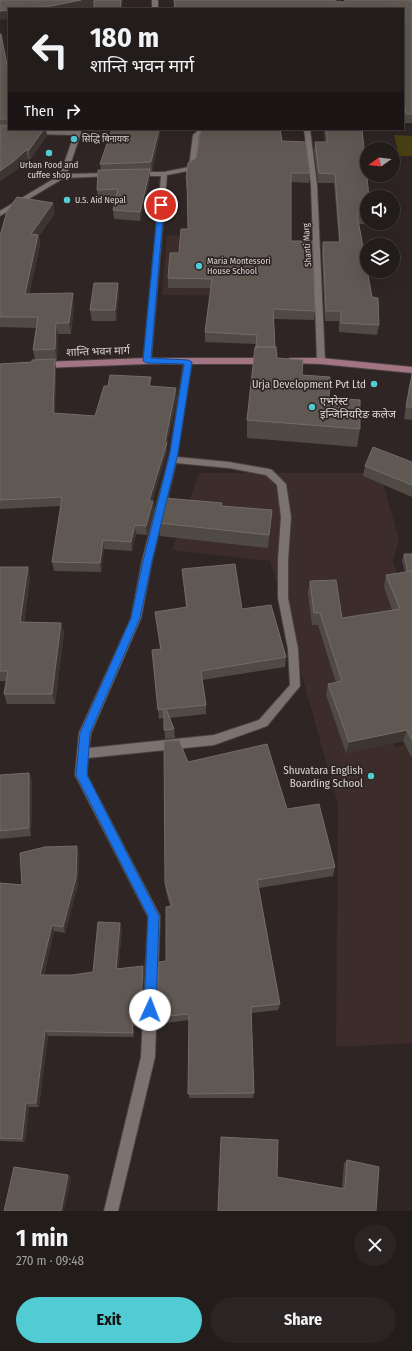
<!DOCTYPE html>
<meta charset="utf-8">
<style>
:root{--surface:#221c1b;--page:#2a2524;--text:#f1f3f6;--muted:#a2a1a3;--line:#3f3a3a;--accent:#51ccd5}
body{margin:0;font-family:"Fira Sans Condensed","Noto Sans Devanagari",sans-serif;background:var(--page);color:var(--text);height:100vh;display:flex;flex-direction:column;font-size:15px;white-space:nowrap}
*{box-sizing:border-box;margin:0}
p{font-size:13px;color:var(--muted)}
.icon{flex:none;width:22px;height:22px;fill:none;stroke:currentColor;stroke-width:2;stroke-linecap:round;stroke-linejoin:round}
.map{position:relative;height:1211px;overflow:hidden}
.sheet{display:flex;flex-direction:column;background:var(--surface);flex:1}
.sheet>*{flex:none}
.banner{position:absolute;left:8px;top:8px;width:396px;height:122px;border-radius:0px;box-shadow:0 4px 16px #0002,0 0 0 1px var(--line);background:#221c1b;color:var(--text);overflow:hidden}
.needle{width:26px;rotate:255deg}
.controls{position:absolute;left:360px;top:142px;display:grid;gap:8px}
.controls a{display:grid;place-items:center;width:40px;height:40px;border-radius:50%;background:var(--surface);box-shadow:0 4px 16px #0002,0 0 0 1px var(--line);font-size:20px}
.pin{position:absolute;display:grid;place-items:center;width:34px;height:34px;color:#fff;margin:-17px;border:2px solid #fff;border-radius:50%;box-shadow:0 1px 4px #0007}
.me{position:absolute;width:44px;margin:-22px;rotate:2deg;stroke-linejoin:round;filter:drop-shadow(0 0 3px #0008)}
.turn{display:flex;align-items:center;gap:14px;height:84px;padding:0 16px;font-size:18px}
.turn .icon{width:52px;height:52px;stroke-width:2.5}
.turn b{display:block;font-size:28px;line-height:34px}
.then{display:flex;align-items:center;height:38px;padding:0 16px;background:#0003;gap:8px;font-size:15px}
.round{display:grid;place-items:center;flex:none;width:42px;height:42px;border-radius:21px;background:var(--page)}
.head{display:flex;align-items:center;justify-content:space-between;height:68px;padding:0 16px}
h1{font-size:24px;font-weight:700;line-height:30px}
.primary-button{display:flex;gap:8px;margin-top:auto;padding:8px 16px}
.primary-button a{flex:1;height:46px;border-radius:24px;background:var(--accent);color:#111;font-size:16px;font-weight:700;line-height:46px;text-align:center}
.primary-button a+a{background:var(--page);color:var(--text)}
.map>svg:first-child{display:block}
</style>
<div class="map">
<svg width="412" height="1211" viewBox="0 0 412 1211">
<rect width="100%" height="100%" fill="#2e2524"/>
<path fill="#3c2c2a" d="M 167,235 L 233,236 L 232,296 L 162,295 Z
M 199,473 L 380,473 L 399,539 L 393,561 L 412,622 L 373,686 L 395,747 L 412,743 L 412,1043 L 336,1047 L 338,805 L 270,561 L 172,550 Z"/>
<path fill="#494013" d="M 394,135 L 412,136 L 412,156 L 399,156 Z"/>
<g fill="none" stroke-linecap="round" stroke-linejoin="round">
<defs>
<path id="minor" d="M 152,0 L 158,0 L 158,9 L 152,9 Z
M 75,129 L 81,129 L 81,133 L 67,174 L 111,173 L 113,174 L 113,176 L 64,178 L 0,216 L 0,211 L 60,175 L 74,135 L 32,134 L 30,133 L 30,131 L 75,131 Z
M 200,129 L 207,129 L 199,135 L 196,166 L 193,170 L 167,175 L 151,361 L 147,364 L 143,361 L 161,176 L 137,176 L 134,174 L 137,172 L 164,172 L 189,167 L 193,135 Z
M 304,129 L 310,129 L 317,185 L 325,361 L 321,364 L 317,361 L 311,185 Z
M 188,359 L 192,362 L 177,457 L 229,462 L 269,469 L 272,470 L 286,484 L 291,517 L 288,560 L 288,598 L 298,649 L 300,686 L 267,726 L 214,745 L 88,758 L 87,775 L 160,916 L 155,1057 L 118,1211 L 104,1211 L 141,1057 L 148,917 L 75,775 L 79,733 L 131,618 L 142,561 L 170,453 L 184,362 ZM 176,463 L 229,468 L 266,475 L 277,485 L 281,517 L 278,560 L 278,598 L 288,649 L 290,685 L 259,720 L 214,735 L 89,748 L 91,733 L 141,618 L 152,561 Z"/>
<path id="secondary" d="M 147,358 L 268,358 L 272,361 L 268,364 L 147,364 L 42,368 L 38,365 L 42,362 Z
M 290,358 L 321,358 L 412,367 L 412,373 L 321,364 L 287,363 L 286,361 Z"/>
</defs>
<use href="#minor" stroke="#494241" stroke-width="2"/>
<use href="#secondary" stroke="#494241" stroke-width="2"/>
<use href="#minor" fill="#7c7270" fill-rule="evenodd"/>
<use href="#secondary" fill="#a27484" fill-rule="evenodd"/>
</g>
<path fill="#504a44" d="M 174,0 L 341,0 L 341,2 L 412,0 L 412,123 L 404,123 L 403,114 L 403,9 L 174,9 Z
M 0,34 L 9,75 L 9,129 L 47,136 L 30,160 L 28,159 L 16,170 L 0,181 Z
M 93,129 L 161,129 L 152,172 L 150,172 L 150,178 L 140,221 L 114,219 L 113,210 L 116,198 L 98,199 L 97,190 L 101,170 L 100,164 L 112,130 L 94,132 Z
M 324,129 L 362,129 L 367,197 L 367,223 L 369,223 L 369,224 L 359,224 L 372,297 L 379,325 L 377,335 L 339,332 L 339,321 L 325,321 L 322,251 L 323,242 L 339,242 L 334,183 L 318,183 L 314,151 L 315,142 L 325,142 Z
M 282,141 L 310,173 L 309,183 L 291,182 L 291,241 L 315,311 L 314,320 L 274,319 L 275,347 L 277,358 L 302,375 L 329,398 L 360,429 L 357,447 L 247,438 L 247,420 L 256,344 L 205,342 L 205,332 L 211,288 L 168,288 L 168,278 L 179,253 L 188,229 L 188,188 L 186,188 L 186,179 L 196,158 Z
M 55,213 L 39,236 L 40,245 L 29,294 L 74,304 L 71,334 L 58,334 L 57,360 L 55,360 L 56,369 L 55,413 L 95,416 L 151,386 L 177,398 L 167,444 L 167,452 L 152,501 L 153,501 L 154,510 L 147,535 L 136,534 L 132,551 L 104,549 L 101,572 L 54,571 L 52,562 L 61,506 L 0,509 L 0,364 L 32,362 L 35,360 L 33,350 L 36,328 L 0,327 L 0,236 Z
M 119,294 L 116,321 L 92,321 L 90,310 Z
M 412,374 L 412,420 L 404,419 L 409,386 Z
M 412,462 L 412,497 L 363,476 L 365,466 Z
M 221,506 L 272,510 L 268,548 L 160,536 L 159,523 Z
M 404,554 L 412,554 L 412,758 L 403,741 L 346,753 L 326,695 L 328,684 L 336,683 L 318,625 L 312,625 L 308,593 L 310,581 L 342,618 L 392,610 L 384,587 L 386,575 L 405,572 L 402,560 Z
M 0,567 L 28,567 L 30,578 L 24,622 L 61,623 L 64,633 L 55,704 L 7,704 L 4,694 L 6,681 L 0,681 Z
M 182,569 L 242,609 L 286,657 L 285,667 L 202,680 L 206,705 L 206,714 L 170,718 L 174,729 L 175,738 L 165,739 L 164,718 L 159,719 L 153,659 L 160,649 L 156,621 L 155,612 L 186,607 L 183,579 Z
M 188,762 L 287,809 L 335,867 L 333,876 L 259,888 L 280,1004 L 278,1010 L 251,1013 L 254,1093 L 253,1098 L 189,1098 L 189,1020 L 158,1024 L 157,1017 L 166,961 L 170,906 L 166,892 L 165,883 Z
M 29,773 L 32,781 L 31,836 L 0,839 L 0,775 Z
M 79,853 L 78,885 L 65,933 L 54,931 L 44,975 L 72,975 L 93,972 L 120,923 L 122,929 L 118,969 L 144,972 L 141,1025 L 133,1026 L 134,1037 L 48,1036 L 39,1107 L 29,1107 L 25,1142 L 0,1141 L 0,883 L 22,885 Z
M 347,1160 L 376,1211 L 277,1177 L 342,1188 L 344,1163 Z"/>
<path fill="#3c3531" d="M 81,0 L 94,0 L 95,7 L 82,9 L 19,9 Z
M 121,0 L 123,0 L 122,9 L 120,9 Z
M 336,0 L 341,0 L 340,3 L 334,9 Z
M 9,10 L 9,19 L 0,20 L 0,11 Z
M 44,129 L 46,129 L 47,136 L 30,160 L 29,150 Z
M 94,129 L 116,129 L 94,132 Z
M 159,129 L 161,129 L 152,172 L 151,162 Z
M 26,150 L 28,159 L 16,170 L 0,181 L 0,171 Z
M 150,169 L 150,178 L 140,221 L 140,212 Z
M 53,203 L 55,213 L 39,236 L 40,245 L 27,305 L 25,294 L 31,234 Z
M 118,283 L 119,294 L 116,321 L 115,310 Z
M 73,293 L 74,304 L 71,334 L 69,323 Z
M 56,323 L 58,334 L 57,360 L 55,349 Z
M 55,359 L 56,369 L 54,423 L 53,413 Z
M 151,377 L 151,387 L 149,386 Z
M 176,388 L 177,398 L 167,444 L 167,452 L 149,510 L 149,501 L 165,442 Z
M 153,501 L 154,510 L 147,535 L 146,526 Z
M 135,525 L 136,534 L 132,551 L 131,542 Z
M 103,540 L 104,549 L 101,572 L 100,563 Z
M 28,567 L 30,578 L 22,633 L 20,622 Z
M 61,623 L 64,633 L 55,704 L 52,694 Z
M 407,730 L 403,741 L 346,753 L 349,742 Z
M 29,773 L 32,781 L 31,836 L 29,828 Z
M 77,846 L 79,853 L 78,885 L 65,933 L 63,927 Z
M 120,923 L 122,929 L 118,975 L 116,969 Z
M 52,925 L 54,931 L 43,980 L 40,975 Z
M 143,966 L 144,972 L 141,1025 L 140,1021 Z
M 132,1022 L 133,1026 L 134,1037 L 133,1033 Z
M 45,1031 L 48,1036 L 39,1107 L 36,1103 Z
M 26,1103 L 29,1107 L 25,1142 L 22,1139 Z
M 68,1175 L 71,1178 L 64,1211 L 61,1211 Z"/>
<path fill="#5f5853" stroke="#736c68" d="M 0,0 L 81,0 L 51,6 L 19,9 L 9,9 L 9,10 L 0,11 Z
M 94,0 L 121,0 L 120,9 L 94,9 Z
M 174,0 L 336,0 L 335,0 L 337,2 L 343,2 L 346,0 L 412,0 L 412,114 L 406,114 L 403,95 L 403,9 L 175,9 Z
M 0,34 L 1,34 L 9,75 L 9,119 L 0,119 Z
M 0,125 L 9,126 L 9,129 L 44,129 L 29,150 L 26,150 L 14,161 L 0,171 Z
M 112,129 L 159,129 L 151,162 L 129,163 L 100,164 Z
M 201,129 L 280,129 L 282,141 L 306,142 L 310,173 L 291,173 L 291,241 L 313,241 L 315,311 L 273,309 L 275,347 L 256,347 L 257,335 L 205,332 L 212,279 L 168,278 L 170,253 L 179,253 L 181,229 L 188,229 L 187,179 L 186,179 L 188,163 L 196,158 Z
M 326,129 L 362,129 L 369,197 L 367,197 L 367,214 L 357,214 L 372,297 L 378,298 L 379,325 L 341,323 L 341,311 L 326,311 L 323,242 L 340,242 L 335,174 L 319,173 L 315,142 L 328,142 Z
M 150,169 L 140,212 L 113,210 L 118,189 L 97,190 L 98,170 Z
M 17,197 L 53,203 L 31,234 L 38,235 L 25,294 L 73,293 L 69,323 L 56,323 L 55,349 L 33,350 L 38,317 L 0,317 L 0,236 L 7,211 Z
M 94,283 L 118,283 L 115,310 L 90,310 Z
M 255,347 L 276,347 L 277,358 L 303,360 L 302,375 L 330,377 L 329,398 L 360,400 L 360,429 L 247,420 Z
M 55,359 L 53,413 L 95,416 L 104,386 L 108,386 L 110,375 L 151,377 L 149,386 L 176,388 L 165,442 L 167,443 L 149,501 L 153,501 L 146,526 L 135,525 L 131,542 L 103,540 L 100,563 L 52,562 L 62,497 L 0,500 L 0,364 L 32,362 L 32,360 Z
M 412,374 L 412,407 L 406,407 Z
M 373,447 L 412,462 L 412,485 L 365,466 Z
M 165,498 L 222,503 L 221,506 L 272,510 L 269,535 L 159,523 Z
M 404,554 L 412,554 L 412,571 L 408,572 Z
M 235,564 L 242,609 L 271,605 L 286,657 L 201,671 L 206,705 L 166,709 L 174,729 L 164,730 L 164,709 L 158,710 L 152,650 L 161,649 L 155,612 L 187,607 L 182,569 Z
M 0,567 L 28,567 L 20,622 L 61,623 L 52,694 L 4,694 L 8,671 L 0,671 Z
M 412,571 L 412,740 L 407,730 L 349,742 L 328,684 L 342,681 L 320,613 L 314,613 L 310,581 L 336,580 L 342,618 L 400,609 L 386,575 Z
M 179,740 L 188,762 L 267,744 L 287,809 L 319,804 L 335,867 L 257,880 L 280,1004 L 251,1007 L 254,1093 L 188,1094 L 189,1014 L 157,1017 L 159,962 L 166,961 L 166,907 L 172,906 L 165,883 L 164,741 Z
M 29,773 L 29,828 L 0,831 L 0,775 Z
M 77,846 L 76,878 L 63,927 L 52,925 L 40,975 L 72,975 L 93,972 L 98,922 L 120,923 L 116,969 L 143,966 L 140,1021 L 132,1022 L 133,1033 L 45,1031 L 36,1103 L 26,1103 L 22,1139 L 0,1138 L 0,883 L 22,885 L 20,853 L 45,847 Z
M 221,1137 L 278,1140 L 277,1177 L 345,1189 L 347,1160 L 379,1167 L 376,1211 L 218,1211 Z
M 14,1167 L 68,1175 L 61,1211 L 4,1211 Z"/>
<path fill="#1a73e8" stroke="#114b97" d="M 161,203 L 164,205 L 151,358 L 188,360 L 192,362 L 178,453 L 152,561 L 140,618 L 90,733 L 87,775 L 159,916 L 156,1010 L 154,1014 L 150,1016 L 146,1014 L 144,1010 L 148,916 L 76,775 L 80,733 L 131,618 L 143,561 L 170,453 L 184,364 L 147,363 L 143,361 L 158,205 Z"/>
<g fill="#51ccd5" stroke="#2e2524" stroke-width="1.5">
<circle cx="74" cy="139" r="4"/>
<circle cx="49" cy="153" r="4"/>
<circle cx="67" cy="200" r="4"/>
<circle cx="199" cy="266" r="4"/>
<circle cx="374" cy="384" r="4"/>
<circle cx="312" cy="407" r="4"/>
<circle cx="371" cy="776" r="4"/>
</g>
<g text-anchor="middle" stroke-width="3.5" stroke-linejoin="round" paint-order="stroke">
<g font-size="9" fill="#dbd5d4" stroke="#2e2524" text-anchor="start">
<text x="82" y="142">सिद्धि बिनायक</text>
<text x="49" y="168" text-anchor="middle">Urban Food and<tspan x="49" dy="10">cuffee shop</tspan></text>
<text x="75" y="203">U.S. Aid Nepal</text>
<text x="207" y="264">Maria Montessori<tspan x="207" dy="10">House School</tspan></text>
</g>
<g font-size="9" fill="#dbd5d4" stroke="#2e2524">
<text transform="translate(307 245) rotate(-93)" y="3">Shanti Marg</text>
</g>
<g font-size="11" fill="#dbd5d4" stroke="#2e2524">
<text transform="translate(98 351) rotate(-2)" y="4">शान्ति भवन मार्ग</text>
</g>
<g font-size="11" fill="#dbd5d4" stroke="#2e2524" text-anchor="end">
<text x="366" y="388">Urja Development Pvt Ltd</text>
<text x="320" y="405" text-anchor="start">एभरेस्ट<tspan x="320" dy="13">इन्जिनियरिङ कलेज</tspan></text>
<text x="363" y="774">Shuvatara English<tspan x="363" dy="13">Boarding School</tspan></text>
</g>
</g>
</svg>
<div class="controls">
<a><svg class="needle" viewBox="-14 -14 28 28"><path d="M0-13l5 13h-10z" fill="#e53935"/><path d="M0 13l5-13h-10z" fill="#a2a1a3"/></svg></a>
<a><svg class="icon" aria-label="sound" viewBox="0 0 24 24"><path d="M4 9h4l5-4v14l-5-4H4zM17 9q2 3 0 6"/></svg></a>
<a><svg class="icon" aria-label="layers" viewBox="0 0 24 24"><path d="M12 4l9 5-9 5-9-5zM3 14l9 5 9-5"/></svg></a>
</div>
<div class="pin" style="left:161px;top:205px;background:#d93025"><svg class="icon" aria-label="arrive" viewBox="0 0 24 24"><path d="M6 21V4h12l-3 4 3 4H6"/></svg></div>
<svg class="me" style="left:150px;top:1010px" viewBox="-20 -20 40 40"><circle r="19" fill="#fff"/><path d="M0-13L10 11 0 6-10 11z" fill="#1a73e8"/></svg>
<div class="banner">
<div class="turn"><svg class="icon" aria-label="left" viewBox="0 0 24 24"><path d="M17 20v-9H6M10 6l-5 5 5 5"/></svg><div><b>180 m</b>शान्ति भवन मार्ग</div></div>
<div class="then">Then<svg class="icon" aria-label="right" viewBox="0 0 24 24"><path d="M7 20v-9h11M14 6l5 5-5 5"/></svg></div>
</div>
</div>
<section class="sheet">
<div class="head"><div><h1>1 min</h1><p>270 m · 09:48</p></div><a class="round"><svg class="icon" aria-label="close" viewBox="0 0 24 24"><path d="M6 6l12 12M18 6L6 18"/></svg></a></div>
<div class="primary-button"><a>Exit</a><a>Share</a></div>
</section>
